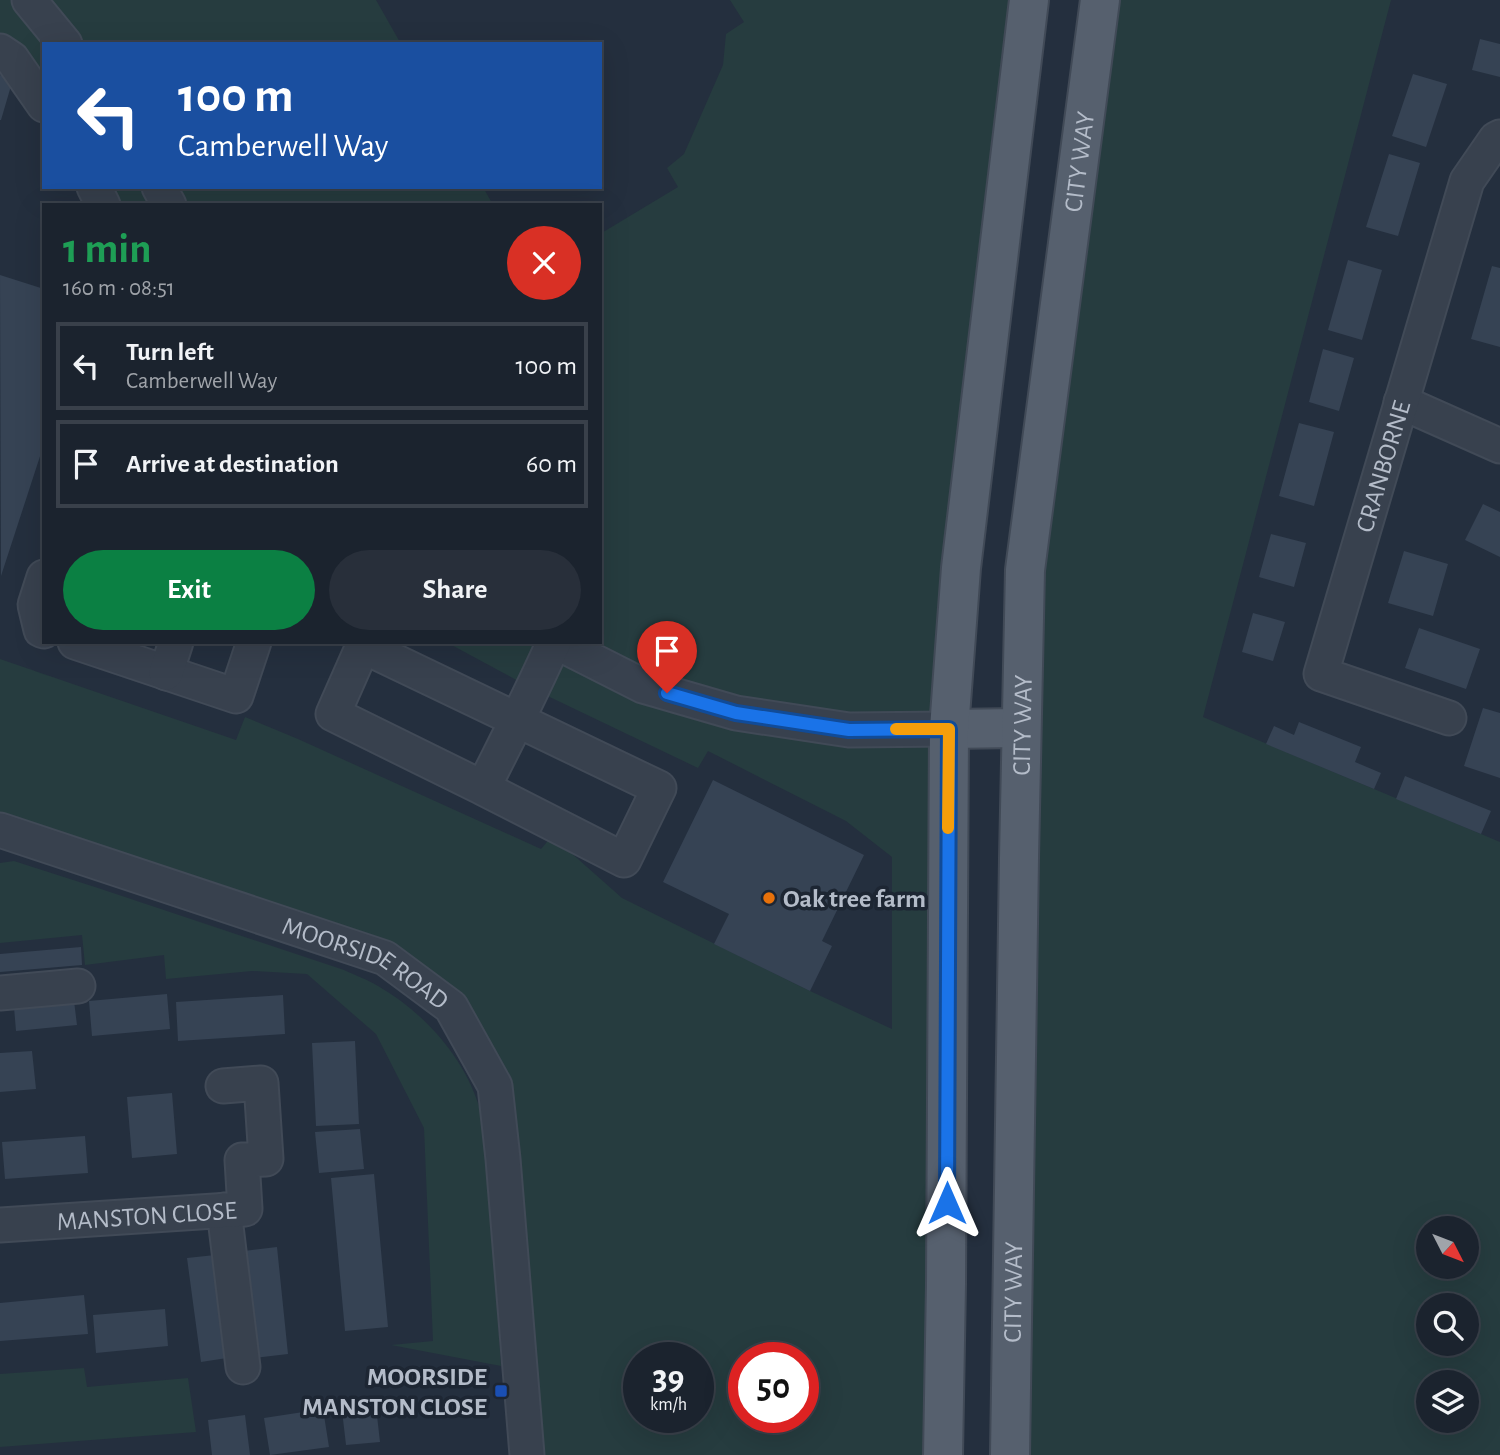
<!DOCTYPE html>
<meta charset="utf-8">
<style>
:root{--surface:#1b232e;--page:#282f3a;--text:#f1f3f6;--muted:#a0a4aa;--line:#39404a;--accent:#0b8043}
body{margin:0;font-family:"Alegreya Sans",sans-serif;background:var(--page);color:var(--text);height:100vh;display:flex;flex-direction:column;font-size:26px;white-space:nowrap}
*{box-sizing:border-box;margin:0}
p{font-size:23px;color:var(--muted)}
.icon{flex:none;width:38px;height:38px;fill:none;stroke:currentColor;stroke-width:2;stroke-linecap:round;stroke-linejoin:round}
.map{position:relative;flex:1;overflow:hidden}
.details{position:absolute;left:42px;top:203px;width:560px;height:441px;display:flex;flex-direction:column;background:var(--surface);border-radius:0px;box-shadow:0 7px 28px #0002,0 0 0 2px var(--line)}
.details>*{flex:none}
.hud{position:absolute;left:42px;top:42px;width:560px;height:147px;border-radius:0px;box-shadow:0 7px 28px #0002,0 0 0 2px var(--line);background:#1a4fa0;color:#fff;overflow:hidden}
.needle{width:46px;rotate:132deg}
.buttons{position:absolute;left:1416px;top:1216px;display:grid;gap:14px}
.buttons a{display:grid;place-items:center;width:63px;height:63px;border-radius:50%;background:var(--surface);box-shadow:0 7px 28px #0002,0 0 0 2px var(--line);font-size:35px}
.speed{position:absolute;left:623px;top:1342px;display:flex;gap:14px;font-size:35px;font-weight:700;text-align:center}
.speed>*{display:grid;place-content:center;width:91px;height:91px;border-radius:50%;background:var(--surface);box-shadow:0 7px 28px #0002,0 0 0 2px var(--line);line-height:1}
.speed small{font-size:18px;font-weight:400}
.speed .limit{border:10px solid #d22;background:#fff;color:#111}
.pin{position:absolute;display:grid;place-items:center;width:60px;height:60px;color:#fff;margin:-72px -30px;border-radius:50% 50% 50% 0;rotate:-45deg;box-shadow:0 0 7px #0007}
.pin .icon{rotate:45deg}
.me{position:absolute;width:77px;margin:-38px;rotate:0deg;stroke-linejoin:round;filter:drop-shadow(0 0 5px #0008)}
.turn{display:flex;align-items:center;gap:24px;height:147px;padding:0 21px;font-size:32px}
.turn .icon{width:91px;height:91px;stroke-width:2.5}
.turn b{display:block;font-size:49px;line-height:60px}
.round{display:grid;place-items:center;flex:none;width:74px;height:74px;border-radius:37px;background:var(--page)}
.overview{display:flex;align-items:center;justify-content:space-between;height:119px;padding:0 21px}
h1{font-size:42px;font-weight:700;line-height:52px;color:#1e9e55}
.cta{display:flex;gap:14px;margin-top:auto;padding:14px 21px}
.cta a{flex:1;height:80px;border-radius:42px;background:var(--accent);color:#fff;font-size:28px;font-weight:700;line-height:80px;text-align:center}
.cta a+a{background:var(--page);color:var(--text)}
ul{padding:0;list-style:none}
li{display:flex;align-items:center;gap:21px;height:88px;margin:0 14px 10px;padding:0 7px;border:4px solid var(--line);border-radius:0px}
li div{flex:1}
li b{display:block;font-size:26px}
li em{font-style:normal}
.map>svg:first-child{display:block}
</style>
<div class="map">
<svg width="1500" height="1455" viewBox="0 0 1500 1455">
<rect width="100%" height="100%" fill="#242f3e"/>
<path fill="#263c3f" fill-rule="evenodd" d="M 0,0 L 376,0 L 401,44 L 44,44 L 44,105 L 0,51 Z
M 730,0 L 1029,0 L 967,525 L 943,1455 L 526,1455 L 503,1159 L 451,1007 L 385,958 L 0,830 L 0,659 L 236,740 L 245,717 L 298,739 L 541,849 L 552,836 L 622,898 L 810,991 L 892,1029 L 892,857 L 846,821 L 708,751 L 698,768 L 533,689 L 446,642 L 600,642 L 600,234 L 678,187 L 667,168 L 684,154 L 723,65 L 726,34 L 744,22 ZM 639,1358 L 698,1358 L 698,1418 L 639,1418 ZM 744,1358 L 803,1358 L 803,1418 L 744,1418 Z
M 1100,0 L 1391,0 L 1203,717 L 1500,842 L 1500,1455 L 1010,1455 L 1024,604 ZM 1428,1228 L 1466,1228 L 1466,1267 L 1428,1267 ZM 1428,1306 L 1466,1306 L 1466,1344 L 1428,1344 ZM 1428,1382 L 1466,1382 L 1466,1421 L 1428,1421 Z
M 94,187 L 483,187 L 493,205 L 103,205 Z
M 14,861 L 98,888 L 344,970 C 355,975 368,980 378,986 C 425,1013 467,1060 481,1113 C 484,1123 485,1134 487,1144 L 501,1366 L 391,1345 L 433,1341 L 424,1128 L 376,1034 L 307,974 L 252,971 L 166,979 L 164,955 L 85,965 L 82,935 L 0,943 L 0,863 Z
M 84,1368 L 87,1387 L 188,1378 L 196,1432 L 0,1447 L 0,1374 Z"/>
<path fill="#364354" d="M 1480,39 L 1500,44 L 1500,77 L 1472,70 Z
M 1413,74 L 1447,84 L 1426,147 L 1392,136 Z
M 0,75 L 13,79 L 1,120 L 0,120 Z
M 1389,154 L 1420,163 L 1398,236 L 1366,227 Z
M 1348,260 L 1382,270 L 1362,340 L 1328,330 Z
M 1492,266 L 1500,268 L 1500,347 L 1471,339 Z
M 0,275 L 44,289 L 44,444 L 1,576 Z
M 1323,349 L 1354,358 L 1339,411 L 1309,402 Z
M 1299,423 L 1334,432 L 1314,506 L 1279,496 Z
M 1483,504 L 1500,512 L 1500,557 L 1465,540 Z
M 1271,534 L 1306,543 L 1294,587 L 1259,577 Z
M 1404,551 L 1448,564 L 1433,616 L 1388,603 Z
M 1253,613 L 1285,622 L 1273,661 L 1242,652 Z
M 1419,628 L 1480,649 L 1466,689 L 1405,668 Z
M 1483,708 L 1500,713 L 1500,778 L 1464,766 Z
M 1299,722 L 1361,747 L 1355,762 L 1381,773 L 1374,789 L 1266,744 L 1274,726 L 1294,735 Z
M 1405,776 L 1491,811 L 1481,834 L 1396,799 Z
M 713,780 L 864,855 L 822,941 L 832,946 L 810,991 L 714,944 L 729,914 L 663,882 Z
M 81,947 L 82,965 L 0,972 L 0,954 Z
M 167,994 L 170,1029 L 92,1036 L 89,1001 Z
M 283,995 L 285,1034 L 178,1041 L 176,1002 Z
M 74,1001 L 77,1025 L 16,1031 L 14,1007 Z
M 355,1041 L 359,1124 L 316,1126 L 312,1043 Z
M 32,1051 L 36,1089 L 0,1092 L 0,1053 Z
M 172,1093 L 177,1154 L 132,1158 L 127,1097 Z
M 360,1129 L 364,1169 L 319,1173 L 315,1132 Z
M 85,1136 L 88,1173 L 5,1179 L 2,1142 Z
M 374,1174 L 388,1327 L 345,1331 L 331,1178 Z
M 277,1247 L 288,1354 L 254,1358 L 244,1251 Z
M 215,1255 L 227,1358 L 201,1362 L 187,1258 Z
M 84,1295 L 88,1334 L 0,1341 L 0,1303 Z
M 165,1309 L 168,1346 L 96,1353 L 93,1315 Z
M 375,1398 L 380,1442 L 346,1445 L 341,1402 Z
M 323,1409 L 329,1447 L 270,1455 L 264,1418 Z
M 245,1415 L 250,1455 L 212,1455 L 208,1420 Z"/>
<g fill="none" stroke-linecap="round" stroke-linejoin="round">
<defs>
<g id="minor">
<path d="M 29,0 L 65,44"/>
<path d="M 0,51 L 12,59 L 44,105"/>
<path d="M 94,187 L 103,205"/>
<path d="M 159,187 L 169,205"/>
<path d="M 1401,402 L 1500,446"/>
<path d="M 44,577 L 35,605 L 41,630 L 44,631"/>
<path d="M 75,642 L 236,696 L 254,642"/>
<path d="M 556,642 L 643,686 L 736,713 L 849,730 L 949,729"/>
<path d="M 166,673 L 176,642"/>
<path id="s1" d="M 1449,718 L 1321,674 L 1467,181 L 1496,139 L 1500,137"/>
<path d="M 483,788 L 333,714 L 363,646 L 659,788 L 624,860 L 483,788 C 507,740 532,692 554,642"/>
<path id="s2" d="M 0,830 L 385,958 L 451,1007 L 495,1086 L 503,1159 L 527,1455"/>
<path d="M 0,993 L 78,986"/>
<path d="M 224,1210 L 243,1367"/>
<path id="s3" d="M 0,1225 L 245,1209 L 242,1160 L 266,1159 L 261,1083 L 223,1086"/>
</g>
<g id="major">
<path d="M 949,729 L 1021,728"/>
<path d="M 943,1455 L 946,1284 L 949,729 L 961,568 L 1029,0"/>
<path id="s4" d="M 1010,1455 L 1019,858 L 1025,570 L 1100,0"/>
</g>
</defs>
<use href="#minor" stroke="#414a57" stroke-width="37"/>
<use href="#major" stroke="#414a57" stroke-width="42"/>
<use href="#minor" stroke="#38414e" stroke-width="33"/>
<use href="#major" stroke="#56606e" stroke-width="38"/>
</g>
<g fill="none" stroke-linecap="round" stroke-linejoin="round">
<defs>
<path id="route" d="M 667,693 L 736,713 L 849,730 L 949,729 L 947,1203"/>
</defs>
<use href="#route" stroke="#114b97" stroke-width="18"/>
<use href="#route" stroke="#1a73e8" stroke-width="12"/>
<path stroke="#f59e0b" stroke-width="12" d="M 896,729 L 949,729 L 948,828"/>
</g>
<circle fill="#e8710a" stroke="#1d2633" stroke-width="2.5" cx="769" cy="898" r="7"/>
<rect fill="#1a4fb4" stroke="#1d2633" stroke-width="2.5" x="494" y="1384" width="14" height="14" rx="3.5"/>
<g text-anchor="middle" stroke-width="7" stroke-linejoin="round" paint-order="stroke">
<g font-size="26" fill="#b4bcc9" stroke="#1d2633">
<text dy="9" stroke="none"><textPath href="#s4" startOffset="1297">CITY WAY</textPath></text>
<text dy="9" stroke="none"><textPath href="#s1" startOffset="352">CRANBORNE</textPath></text>
<text dy="9" stroke="none"><textPath href="#s4" startOffset="730">CITY WAY</textPath></text>
<text dy="9" stroke="none"><textPath href="#s2" startOffset="390">MOORSIDE ROAD</textPath></text>
<text dy="9" stroke="none"><textPath href="#s3" startOffset="147">MANSTON CLOSE</textPath></text>
<text dy="9" stroke="none"><textPath href="#s4" startOffset="163">CITY WAY</textPath></text>
</g>
<g font-size="26" font-weight="bold" fill="#b4bcc9" stroke="#1d2633" text-anchor="start">
<text x="783" y="907">Oak tree farm</text>
<text x="487" y="1385" text-anchor="end">MOORSIDE<tspan x="487" dy="30">MANSTON CLOSE</tspan></text>
</g>
</g>
</svg>
<div class="buttons">
<a><svg class="needle" viewBox="-14 -14 28 28"><path d="M0-13l5 13h-10z" fill="#e53935"/><path d="M0 13l5-13h-10z" fill="#a0a4aa"/></svg></a>
<a><svg class="icon" aria-label="search" viewBox="0 0 24 24"><circle cx="10" cy="10" r="6"/><path d="M15 15l6 6"/></svg></a>
<a><svg class="icon" aria-label="layers" viewBox="0 0 24 24"><path d="M12 4l9 5-9 5-9-5zM3 14l9 5 9-5"/></svg></a>
</div>
<div class="speed"><div>39<small>km/h</small></div><div class="limit">50</div></div>
<div class="pin" style="left:667px;top:693px;background:#d93025"><svg class="icon" aria-label="arrive" viewBox="0 0 24 24"><path d="M6 21V4h12l-3 4 3 4H6"/></svg></div>
<svg class="me" style="left:947px;top:1203px" viewBox="-20 -20 40 40"><path d="M0-17L14 15 0 8-14 15z" fill="#1a73e8" stroke="#fff" stroke-width="4"/></svg>
<div class="hud">
<div class="turn"><svg class="icon" aria-label="left" viewBox="0 0 24 24"><path d="M17 20v-9H6M10 6l-5 5 5 5"/></svg><div><b>100 m</b>Camberwell Way</div></div>
</div>
<section class="details">
<div class="overview"><div><h1>1 min</h1><p>160 m · 08:51</p></div><a class="round" style="background:#d93025;color:#fff"><svg class="icon" aria-label="close" viewBox="0 0 24 24"><path d="M6 6l12 12M18 6L6 18"/></svg></a></div>
<ul>
<li><svg class="icon" aria-label="left" viewBox="0 0 24 24"><path d="M17 20v-9H6M10 6l-5 5 5 5"/></svg><div><b>Turn left</b><p>Camberwell Way</p></div><em>100 m</em></li>
<li><svg class="icon" aria-label="arrive" viewBox="0 0 24 24"><path d="M6 21V4h12l-3 4 3 4H6"/></svg><div><b>Arrive at destination</b></div><em>60 m</em></li>
</ul>
<div class="cta"><a>Exit</a><a>Share</a></div>
</section>
</div>
